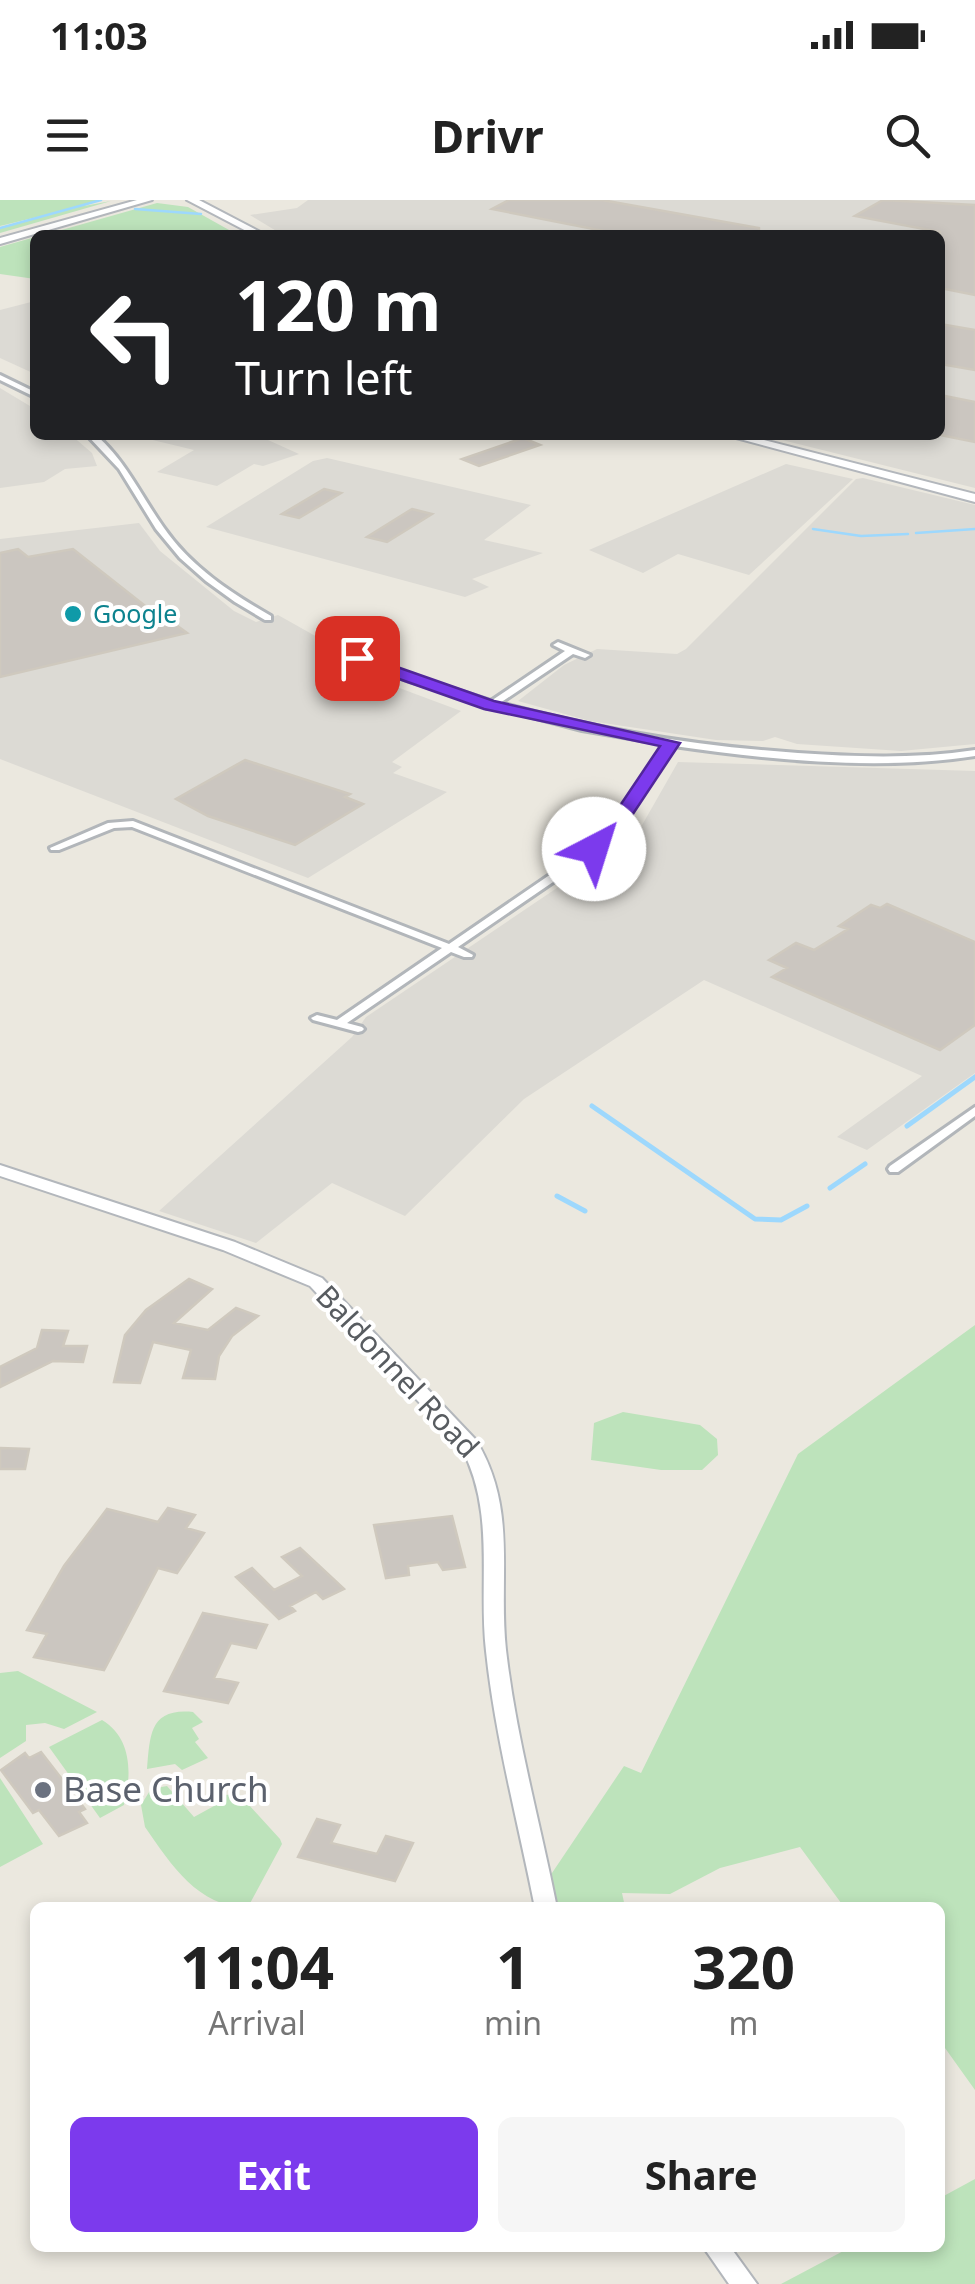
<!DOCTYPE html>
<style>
:root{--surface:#fff;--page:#f6f6f6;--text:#222;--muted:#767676;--accent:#7c3aed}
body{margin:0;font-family:"Noto Sans",sans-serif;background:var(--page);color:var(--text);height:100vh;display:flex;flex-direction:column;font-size:38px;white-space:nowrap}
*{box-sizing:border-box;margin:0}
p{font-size:32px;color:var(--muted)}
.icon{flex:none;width:55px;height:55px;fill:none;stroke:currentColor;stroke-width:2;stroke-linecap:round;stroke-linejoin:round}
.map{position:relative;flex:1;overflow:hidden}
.details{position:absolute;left:30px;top:1702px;width:915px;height:350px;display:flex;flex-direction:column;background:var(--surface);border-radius:15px;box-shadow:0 5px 15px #0003}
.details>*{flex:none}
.top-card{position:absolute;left:30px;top:30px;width:915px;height:210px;border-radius:15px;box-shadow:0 5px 15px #0003;background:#202124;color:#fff;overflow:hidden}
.pin{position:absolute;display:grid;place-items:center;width:85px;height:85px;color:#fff;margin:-42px;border-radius:20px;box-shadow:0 5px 15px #0006}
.me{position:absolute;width:110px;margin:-55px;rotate:40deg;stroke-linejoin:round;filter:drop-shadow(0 0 8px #0008)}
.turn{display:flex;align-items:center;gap:35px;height:210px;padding:0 40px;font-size:45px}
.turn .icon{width:130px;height:130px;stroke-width:2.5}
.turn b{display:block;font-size:70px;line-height:85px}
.eta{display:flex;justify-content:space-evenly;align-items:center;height:170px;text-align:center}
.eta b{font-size:60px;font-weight:700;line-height:70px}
.primary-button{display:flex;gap:20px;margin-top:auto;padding:20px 40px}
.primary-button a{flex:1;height:115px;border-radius:15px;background:var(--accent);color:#fff;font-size:40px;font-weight:700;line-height:115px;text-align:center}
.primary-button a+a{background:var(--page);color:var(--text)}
.status{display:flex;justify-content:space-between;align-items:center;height:70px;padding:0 50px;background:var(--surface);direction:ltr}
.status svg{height:28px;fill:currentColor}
header{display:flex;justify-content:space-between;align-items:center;height:130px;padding:0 40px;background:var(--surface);font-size:45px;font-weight:700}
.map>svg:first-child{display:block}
</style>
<div class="status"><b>11:03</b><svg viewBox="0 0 49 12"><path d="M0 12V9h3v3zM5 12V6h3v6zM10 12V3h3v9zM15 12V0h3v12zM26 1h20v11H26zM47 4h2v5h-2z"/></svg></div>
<header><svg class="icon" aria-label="menu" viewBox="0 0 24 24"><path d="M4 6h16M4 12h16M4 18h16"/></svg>Drivr<svg class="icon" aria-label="search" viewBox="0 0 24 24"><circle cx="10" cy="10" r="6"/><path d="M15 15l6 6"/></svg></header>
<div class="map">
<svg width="975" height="2084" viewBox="0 0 975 2084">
<rect width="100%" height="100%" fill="#ebe8df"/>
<path fill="#dcdad4" d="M 308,0 L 975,0 L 975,288 L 762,235 L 940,235 L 940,35 L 283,35 L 250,15 L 297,8 Z
M 35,101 L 35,174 L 0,158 L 0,110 Z
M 0,188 L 35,209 L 35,235 L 71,235 L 92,253 L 97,266 L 65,269 L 44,282 L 0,288 Z
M 132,235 L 257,235 L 299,254 L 263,266 L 254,264 L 217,286 L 157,272 L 194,250 Z
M 327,258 L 531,305 L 484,340 L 543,353 L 472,379 L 489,387 L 465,397 L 206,327 L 313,261 Z
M 786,264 L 853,279 L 749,375 L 678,354 L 643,373 L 589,350 Z
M 863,278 L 975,305 L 975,544 L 901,551 L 797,544 L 775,537 L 763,541 L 716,540 L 590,521 L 518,501 L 564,465 L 597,449 L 677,454 L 686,449 L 856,279 Z
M 139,323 L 160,351 L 234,411 L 256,422 L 278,415 L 351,456 L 335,464 L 461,511 L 392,562 L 402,567 L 393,573 L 447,592 L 308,678 L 0,559 L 0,339 Z
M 678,562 L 975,571 L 975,873 L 867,950 L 837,937 L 922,876 L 704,780 L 524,899 L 405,1016 L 332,983 L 256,1043 L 159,1011 L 352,837 L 366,817 L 637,634 Z"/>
<path fill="#bde3bb" d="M 0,0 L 99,0 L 84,6 L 111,1 L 0,33 L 0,28 L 74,8 L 0,26 Z
M 157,3 L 188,7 L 238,35 L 44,35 Z
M 35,37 L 35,79 L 0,74 L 0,47 Z
M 975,1125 L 975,1890 L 940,1841 L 940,1708 L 844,1707 L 800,1647 L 720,1668 L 670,1694 L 622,1693 L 625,1707 L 556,1707 L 550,1676 L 624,1566 L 641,1573 L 798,1254 Z
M 623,1212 L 700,1225 L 717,1239 L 718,1255 L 702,1270 L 661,1270 L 591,1260 L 594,1223 Z
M 18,1471 L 97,1512 L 64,1529 L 45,1523 L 26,1525 L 26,1541 L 0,1558 L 0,1473 Z
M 193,1512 L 203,1522 L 192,1528 L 199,1539 L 195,1542 L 208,1558 L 182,1570 L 175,1564 L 147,1569 C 150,1534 150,1508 193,1512 Z
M 102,1520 C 132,1538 132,1574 124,1605 L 100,1618 L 49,1547 Z
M 0,1578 L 43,1644 L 0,1667 Z
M 167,1586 L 194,1617 L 214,1606 L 224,1595 L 239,1594 L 280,1639 L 282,1644 L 248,1707 C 199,1708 172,1666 145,1627 L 141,1605 L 151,1589 Z
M 975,1979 L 975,2084 L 781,2084 L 849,2048 L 940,2048 L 940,1998 Z"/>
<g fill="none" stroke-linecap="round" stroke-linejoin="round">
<path stroke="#9dd8fd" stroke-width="2.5" d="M 135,9 L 201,14
M 0,28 L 101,0
M 813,329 L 861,336 L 908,334
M 916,333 L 975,329"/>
<path stroke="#9dd8fd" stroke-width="5" d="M 592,906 L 755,1019 L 781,1020 L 807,1006
M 907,926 L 975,877
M 830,988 L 865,964
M 557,996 L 585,1011"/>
</g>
<path fill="#cbc6c0" stroke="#cfc9be" stroke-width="2.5" d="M 509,0 L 602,0 L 759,28 L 759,35 L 624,35 L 492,9 Z
M 883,0 L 975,5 L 975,95 L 940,88 L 940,32 L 855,16 Z
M 940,124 L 975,130 L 975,170 L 940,164 Z
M 940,195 L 975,202 L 975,242 L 940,235 Z
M 523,238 L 540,245 L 479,266 L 462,259 Z
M 324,289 L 341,293 L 299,318 L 282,314 Z
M 412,309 L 432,314 L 387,342 L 367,337 Z
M 18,349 L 28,357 L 73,349 L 163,420 L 168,419 L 187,433 L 0,477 L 0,353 Z
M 245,560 L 350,594 L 345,597 L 363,604 L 295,645 L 208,616 L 176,599 Z
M 887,704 L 975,742 L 975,825 L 940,850 L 772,777 L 787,768 L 769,760 L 796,743 L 814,750 L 848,729 L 839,726 L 851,718 L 871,705 L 880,708 Z
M 189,1079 L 212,1089 L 174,1123 L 208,1130 L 236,1108 L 258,1116 L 232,1136 L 219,1156 L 215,1179 L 183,1178 L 191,1150 L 153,1142 L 140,1183 L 114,1182 L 125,1135 L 146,1110 Z
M 42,1130 L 68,1131 L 63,1146 L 87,1146 L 83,1162 L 53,1161 L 0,1187 L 0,1167 L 37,1148 Z
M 0,1248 L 29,1249 L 25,1269 L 0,1269 Z
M 168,1308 L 195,1315 L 186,1328 L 204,1333 L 177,1373 L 158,1368 L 104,1470 L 34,1457 L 47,1434 L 27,1430 L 64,1366 L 107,1309 L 158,1322 Z
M 452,1316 L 465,1367 L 443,1370 L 438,1362 L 408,1366 L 409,1375 L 386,1378 L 374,1325 Z
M 300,1348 L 344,1389 L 323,1399 L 316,1392 L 290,1406 L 295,1411 L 279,1419 L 236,1377 L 252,1368 L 274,1390 L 302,1376 L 282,1357 Z
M 203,1413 L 267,1425 L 256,1448 L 231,1443 L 214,1478 L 238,1483 L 228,1503 L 164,1491 Z
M 41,1552 L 85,1609 L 79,1612 L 87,1623 L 59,1636 L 39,1610 L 33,1613 L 1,1570 L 25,1553 L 29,1558 Z
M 317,1619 L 340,1625 L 331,1643 L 377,1654 L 386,1636 L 413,1643 L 395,1681 L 298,1657 Z"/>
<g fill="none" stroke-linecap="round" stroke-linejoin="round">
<defs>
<path id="street" d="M 0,175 L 35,192 L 35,197 L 0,180 Z
M 87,235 L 96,235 C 126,261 141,296 164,328 C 191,367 231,393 271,416 L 271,420 L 265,420 L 235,402 L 206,381 L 180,358 L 156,329 L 119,269 Z
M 558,442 L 590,455 L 585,458 L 573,454 L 500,503 C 598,530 697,546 798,553 C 857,557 916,559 975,550 L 975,556 C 880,571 769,560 674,546 L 614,637 L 597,652 L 458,747 L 473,755 L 472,757 L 464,757 L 451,752 L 347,823 L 362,827 L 364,829 L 362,831 L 358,832 L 313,820 L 311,818 L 317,815 L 337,820 L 442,748 L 132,627 L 114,628 L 59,650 L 51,650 L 50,648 L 108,623 L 133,621 L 449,744 L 589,648 L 606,633 L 665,544 L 582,530 L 494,507 L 487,508 L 486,505 L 409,481 L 357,461 L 342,467 L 337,464 L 369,450 L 374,453 L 365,458 L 416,477 L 491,501 L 565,451 L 553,445 Z
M 975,907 L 975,916 L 898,972 L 890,972 L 888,969 L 890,966 Z"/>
<path id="secondary" d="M 137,0 L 152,0 L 0,44 L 0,38 Z
M 187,0 L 199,0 L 266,35 L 254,35 Z
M 725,235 L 744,235 L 975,294 L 975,302 Z
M 0,965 L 235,1042 L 322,1078 L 476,1240 C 518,1309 498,1375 506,1450 C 516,1537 540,1622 557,1708 L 535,1708 C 518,1622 495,1537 486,1451 C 478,1381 496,1312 461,1247 L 310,1086 L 223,1050 L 0,976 Z
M 704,2048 L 731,2048 L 757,2084 L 729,2084 Z"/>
</defs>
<use href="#street" stroke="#b2b6ba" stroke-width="6"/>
<use href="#secondary" stroke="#b3b7bc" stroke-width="4"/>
<use href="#street" fill="#fff" fill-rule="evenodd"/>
<use href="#secondary" fill="#fff" fill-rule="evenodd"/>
</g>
<path fill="#7c3aed" stroke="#51269a" stroke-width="2.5" d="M 351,455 L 363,455 L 494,501 L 680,543 L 617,638 L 600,653 L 587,653 L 584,649 L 603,631 L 660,546 L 484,509 L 351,462 Z"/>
<circle fill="#0f9aa8" stroke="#fff" stroke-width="4" cx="73" cy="414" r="10"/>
<circle fill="#6b7280" stroke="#fff" stroke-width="4" cx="43" cy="1590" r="10"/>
<g text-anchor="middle" stroke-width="8" stroke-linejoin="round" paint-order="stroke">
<g font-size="25" fill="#0d838f" stroke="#fff" text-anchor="start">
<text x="93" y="423">Google</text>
</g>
<g font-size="30" fill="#585c60" stroke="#fff">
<text transform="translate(397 1172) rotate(47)" y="10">Baldonnel Road</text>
</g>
<g font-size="35" fill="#5b616d" stroke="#fff" text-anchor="start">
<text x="63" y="1602">Base Church</text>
</g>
</g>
</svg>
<div class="pin" style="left:357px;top:458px;background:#d93025"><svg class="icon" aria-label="arrive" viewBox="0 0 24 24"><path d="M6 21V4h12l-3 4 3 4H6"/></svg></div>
<svg class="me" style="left:594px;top:649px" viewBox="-20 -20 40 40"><circle r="19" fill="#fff"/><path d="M0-13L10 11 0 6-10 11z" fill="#7c3aed"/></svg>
<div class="top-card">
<div class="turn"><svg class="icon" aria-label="left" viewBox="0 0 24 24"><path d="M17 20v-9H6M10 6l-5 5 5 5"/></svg><div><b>120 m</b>Turn left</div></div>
</div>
<section class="details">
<div class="eta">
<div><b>11:04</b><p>Arrival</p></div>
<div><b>1</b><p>min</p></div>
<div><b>320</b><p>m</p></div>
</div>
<div class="primary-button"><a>Exit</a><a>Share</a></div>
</section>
</div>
